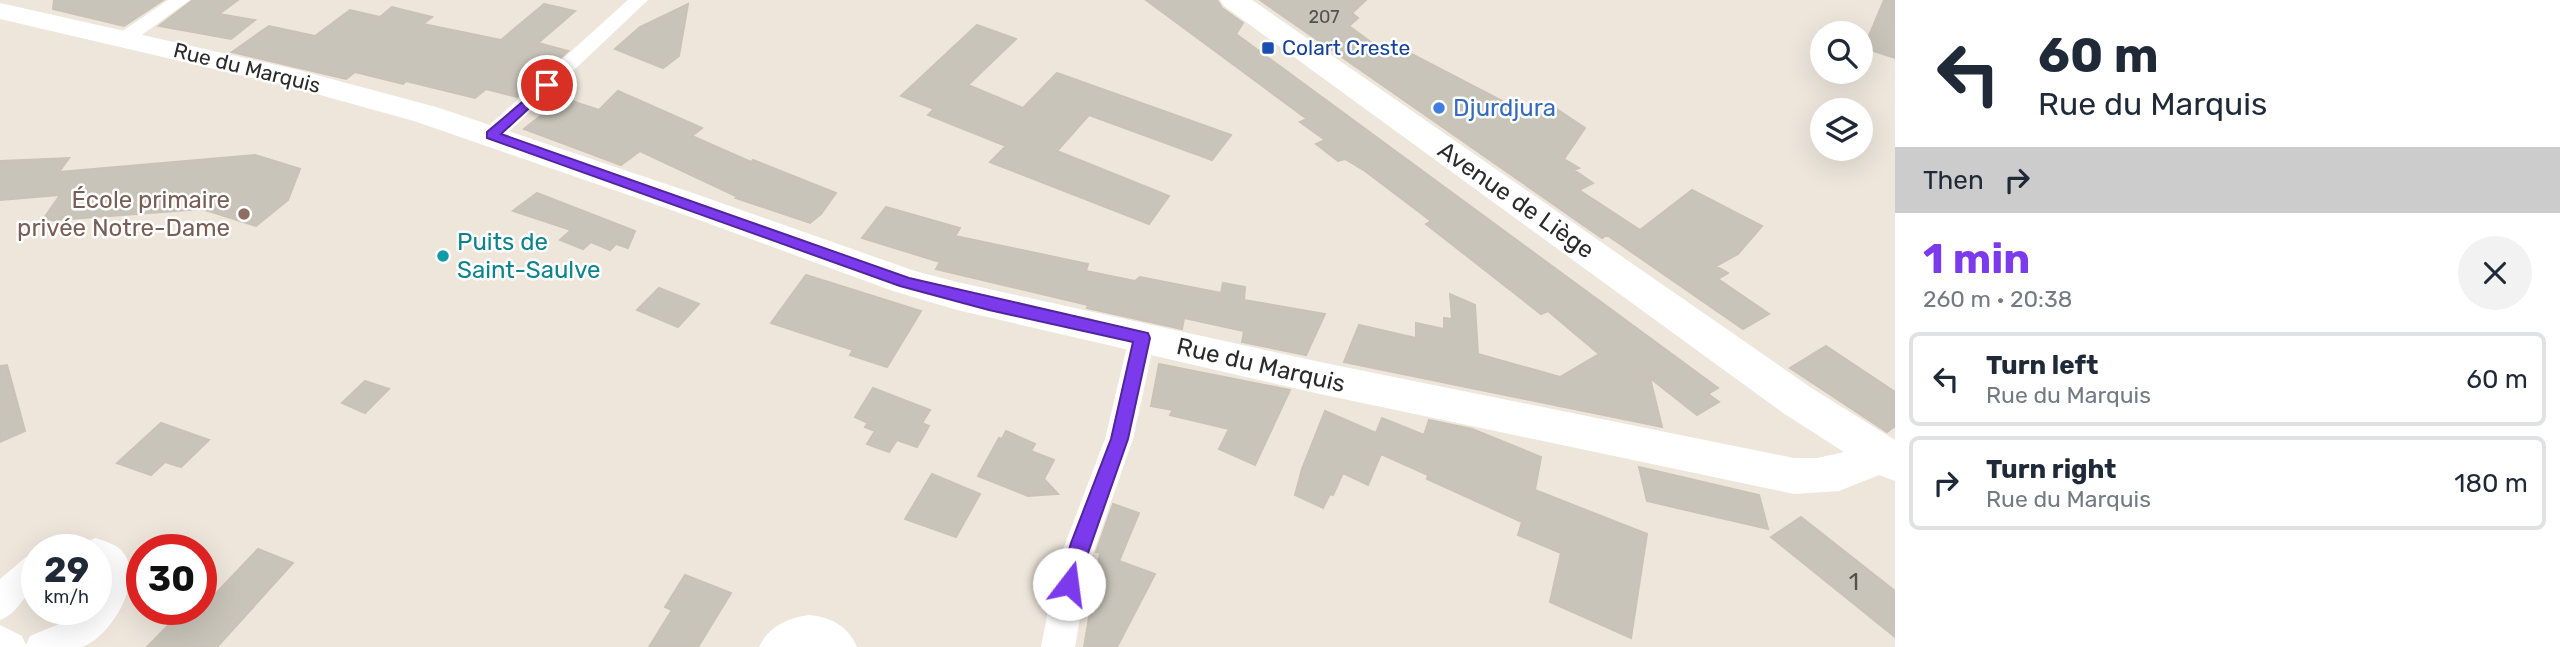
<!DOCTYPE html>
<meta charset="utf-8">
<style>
:root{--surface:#fff;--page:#f2f2f3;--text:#1f2937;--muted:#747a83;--line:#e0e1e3;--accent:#7c3aed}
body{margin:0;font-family:Rubik,sans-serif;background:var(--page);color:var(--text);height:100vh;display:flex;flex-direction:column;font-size:26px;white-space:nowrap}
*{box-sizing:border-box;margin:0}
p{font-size:23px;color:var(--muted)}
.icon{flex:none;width:38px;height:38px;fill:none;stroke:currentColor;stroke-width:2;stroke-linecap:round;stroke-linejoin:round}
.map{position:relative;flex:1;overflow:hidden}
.drawer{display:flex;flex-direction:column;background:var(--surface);width:665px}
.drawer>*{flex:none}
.top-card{background:#fff;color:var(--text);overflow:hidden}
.fabs{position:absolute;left:1810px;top:21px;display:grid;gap:14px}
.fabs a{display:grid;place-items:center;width:63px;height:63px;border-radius:50%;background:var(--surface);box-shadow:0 7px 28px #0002;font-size:35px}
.speed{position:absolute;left:21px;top:534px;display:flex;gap:14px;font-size:35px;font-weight:700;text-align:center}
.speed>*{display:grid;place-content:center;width:91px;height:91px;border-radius:50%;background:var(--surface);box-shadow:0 7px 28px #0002;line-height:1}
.speed small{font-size:18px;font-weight:400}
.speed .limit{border:10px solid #d22;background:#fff;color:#111}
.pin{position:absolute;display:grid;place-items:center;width:60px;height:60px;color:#fff;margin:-30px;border:4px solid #fff;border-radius:50%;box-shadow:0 2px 7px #0007}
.me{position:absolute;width:77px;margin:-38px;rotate:15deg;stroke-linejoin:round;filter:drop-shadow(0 0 5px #0008)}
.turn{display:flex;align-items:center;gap:24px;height:147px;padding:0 28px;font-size:32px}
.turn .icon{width:91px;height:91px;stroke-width:2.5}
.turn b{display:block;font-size:49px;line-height:60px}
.then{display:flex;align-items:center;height:66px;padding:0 28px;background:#0003;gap:14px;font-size:26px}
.round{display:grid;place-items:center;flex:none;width:74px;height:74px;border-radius:37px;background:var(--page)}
.overview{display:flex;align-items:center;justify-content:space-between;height:119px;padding:0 28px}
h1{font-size:42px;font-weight:700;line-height:52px;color:var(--accent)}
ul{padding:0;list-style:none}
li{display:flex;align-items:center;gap:21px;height:94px;margin:0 14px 10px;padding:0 14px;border:4px solid var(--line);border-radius:10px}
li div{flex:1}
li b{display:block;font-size:26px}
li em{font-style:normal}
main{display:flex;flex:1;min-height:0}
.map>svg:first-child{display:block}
</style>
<main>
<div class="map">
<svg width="1895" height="647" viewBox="0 0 1895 647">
<rect width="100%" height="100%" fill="#eee6db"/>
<path fill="#c9c4ba" stroke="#cac2b5" stroke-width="2" d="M 54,0 L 163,0 L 124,26 L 53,9 Z
M 193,0 L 238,0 L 219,14 L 255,20 L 231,39 L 159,26 Z
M 1146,0 L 1217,0 L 1222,8 L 1243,23 L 1236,34 L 1718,388 L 1708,394 L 1719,402 L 1697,415 L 1650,378 L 1662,427 L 1344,362 L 1359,325 L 1416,338 L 1416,323 L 1444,329 L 1444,318 L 1452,319 L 1450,294 L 1475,305 L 1478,354 L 1560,377 L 1599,354 L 1548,311 L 1541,314 L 1426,224 L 1431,221 L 1365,171 L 1345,159 L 1338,161 L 1316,144 L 1325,140 L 1300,122 L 1307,119 Z
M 1260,0 L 1366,0 L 1352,13 L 1358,18 L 1349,26 L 1391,57 L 1402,49 L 1533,117 L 1555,108 L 1585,128 L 1564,159 L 1579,168 L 1574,170 L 1593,183 L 1579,190 L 1640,230 L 1692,190 L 1762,226 L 1738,254 L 1716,266 L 1728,273 L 1718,279 L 1769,314 L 1743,329 L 1607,235 L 1602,238 Z
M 1884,0 L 1895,0 L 1895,58 L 1864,48 Z
M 544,4 L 575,11 L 538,43 L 568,51 L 517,97 L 486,89 L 475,98 L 406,81 L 403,84 L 355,72 L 346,79 L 232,52 L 269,26 L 315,36 L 350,10 L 380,17 L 392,7 L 432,17 L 423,24 L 501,40 Z
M 688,4 L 679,56 L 663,68 L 615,49 L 640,27 Z
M 977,25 L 1016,39 L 968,85 L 1023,108 L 1057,73 L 1231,135 L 1212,160 L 1089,115 L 1057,151 L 1169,196 L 1149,224 L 990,162 L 1006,146 L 928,115 L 934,109 L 901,96 Z
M 618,91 L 702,128 L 692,136 L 751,162 L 753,160 L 836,193 L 821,214 L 810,223 L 736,198 L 738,197 L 640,151 L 621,165 L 524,129 L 563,98 L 599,110 Z
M 255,155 L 300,169 L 288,200 L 256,226 L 202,209 L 42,221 L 60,195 L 0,200 L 0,161 L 69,158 L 59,172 Z
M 537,193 L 635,231 L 628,248 L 616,244 L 610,250 L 591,242 L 583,249 L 560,240 L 571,230 L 513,211 Z
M 886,207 L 960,228 L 955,236 L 1088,264 L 1086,271 L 1135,281 L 1140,277 L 1221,293 L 1223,283 L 1245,287 L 1244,300 L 1325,314 L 1306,355 L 1242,342 L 1244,331 L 1184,318 L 1182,329 L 1087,308 L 1088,305 L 936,269 L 940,262 L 862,238 Z
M 806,275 L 921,311 L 887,367 L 850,355 L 853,350 L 771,323 Z
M 659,288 L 699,304 L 678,327 L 637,310 Z
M 1826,346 L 1895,392 L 1895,426 L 1887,432 L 1790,368 Z
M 1159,364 L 1290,390 L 1255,465 L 1219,449 L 1229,429 L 1170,415 L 1173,410 L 1151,406 Z
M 7,365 L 25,431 L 0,442 L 0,366 Z
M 365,381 L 389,389 L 365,413 L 342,403 Z
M 873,388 L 930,410 L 922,423 L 929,426 L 917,447 L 897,440 L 889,452 L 867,444 L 875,431 L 865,427 L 868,423 L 855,417 Z
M 1325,411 L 1376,433 L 1382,418 L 1424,435 L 1429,420 L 1472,429 L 1541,457 L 1535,490 L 1647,534 L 1631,638 L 1550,602 L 1561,553 L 1518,535 L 1522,522 L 1427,479 L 1428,475 L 1381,454 L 1368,485 L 1343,473 L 1333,495 L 1330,494 L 1323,508 L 1295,495 L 1302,469 Z
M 161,423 L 209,440 L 181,467 L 165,462 L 151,475 L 117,463 Z
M 1006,431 L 1035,444 L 1031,451 L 1054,460 L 1044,479 L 1058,494 L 1028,496 L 978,476 L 999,438 L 1002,439 Z
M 1639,467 L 1759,495 L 1768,529 L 1647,501 Z
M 932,474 L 980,494 L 956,537 L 905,519 Z
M 1113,504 L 1139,513 L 1119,561 L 1155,574 L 1117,647 L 1084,647 L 1100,553 L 1096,552 Z
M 1801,517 L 1895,591 L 1895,637 L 1771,537 Z
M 258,549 L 293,563 L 217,647 L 147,647 L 183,610 L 194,615 L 201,609 Z
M 685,575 L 731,593 L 698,647 L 649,647 L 672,610 L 665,607 Z"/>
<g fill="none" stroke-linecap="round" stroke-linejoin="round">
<path fill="#fff" fill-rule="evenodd" d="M 168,0 L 190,0 L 132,42 L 118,42 L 115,38 L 118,34 Z
M 628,0 L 648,0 L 500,140 L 484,140 L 481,135 L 484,130 Z
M 1142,328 L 1151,331 L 1155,338 L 1133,439 L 1089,565 L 1075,647 L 1041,647 L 1057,565 L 1105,439 L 1129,338 L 1133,331 Z
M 96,538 C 104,541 114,544 120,549 C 148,575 112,637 82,647 C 68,647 18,647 0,647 L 0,625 L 22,636 L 26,645 L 30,636 L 59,624 L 80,609 L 96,609 L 96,589 L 100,576 L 96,568 L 96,550 L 81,550 L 85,542 Z
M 37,553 L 37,586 C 22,597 17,614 0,620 L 0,579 L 26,557 Z
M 809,615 C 831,617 848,626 857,647 L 759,647 C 768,627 787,618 809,615 Z"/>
<path fill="#fff" fill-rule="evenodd" d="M 1220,0 L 1252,0 L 1813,389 L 1895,440 L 1895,481 L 1879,475 L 1839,491 L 1794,494 L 1320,394 L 957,310 L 893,291 L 666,208 L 414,121 L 291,87 L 0,19 L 0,3 L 298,70 L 436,107 L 690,192 L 915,271 L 957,282 L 1320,362 L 1794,458 L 1817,458 L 1844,452 L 1783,413 L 1224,6 Z"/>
</g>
<path fill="#7c3aed" stroke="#51269a" stroke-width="2" d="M 547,81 L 552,82 L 552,87 L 501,134 L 909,278 L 1148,333 L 1150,338 L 1128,439 L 1075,590 L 1069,593 L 1062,590 L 1059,584 L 1071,543 L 1111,439 L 1133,342 L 989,310 L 900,286 L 487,138 L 487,132 Z"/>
<rect fill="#1a4fb4" stroke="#fff" stroke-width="2.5" x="1261" y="41" width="14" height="14" rx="3.5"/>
<circle fill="#3f7fe0" stroke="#fff" stroke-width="2.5" cx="1439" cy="108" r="7"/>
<circle fill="#8d6e63" stroke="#fff" stroke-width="2.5" cx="244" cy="214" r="7"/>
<circle fill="#0f9aa8" stroke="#fff" stroke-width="2.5" cx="443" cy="256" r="7"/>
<g text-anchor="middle" stroke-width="5" stroke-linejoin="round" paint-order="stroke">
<g font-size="18" fill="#52514f">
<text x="1324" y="23">207</text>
</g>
<g font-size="21" fill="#164399" stroke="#fff" text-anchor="start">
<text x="1282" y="55">Colart Creste</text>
</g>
<g font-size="21" fill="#2b2b2b" stroke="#fff">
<text transform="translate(247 68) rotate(14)" y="7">Rue du Marquis</text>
</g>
<g font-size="24" fill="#366cbe" stroke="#fff" text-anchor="start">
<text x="1453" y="116">Djurdjura</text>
</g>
<g font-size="24" fill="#785e54" stroke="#fff" text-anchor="end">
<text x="230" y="208">École primaire<tspan x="230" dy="28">privée Notre-Dame</tspan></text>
</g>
<g font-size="24" fill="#2b2b2b" stroke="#fff">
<text transform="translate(1516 200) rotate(35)" y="8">Avenue de Liège</text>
<text transform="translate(1261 365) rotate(13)" y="8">Rue du Marquis</text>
</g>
<g font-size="24" fill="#0d838f" stroke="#fff" text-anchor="start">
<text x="457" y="250">Puits de<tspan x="457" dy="28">Saint-Saulve</tspan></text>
</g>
<g font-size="24" fill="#52514f">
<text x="1854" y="590">1</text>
</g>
</g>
</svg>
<div class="fabs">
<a><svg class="icon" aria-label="search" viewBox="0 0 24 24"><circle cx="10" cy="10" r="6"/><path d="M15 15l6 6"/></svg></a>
<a><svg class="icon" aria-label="layers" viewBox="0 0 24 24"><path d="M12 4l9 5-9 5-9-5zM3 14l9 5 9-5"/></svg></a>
</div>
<div class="speed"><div>29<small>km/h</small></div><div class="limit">30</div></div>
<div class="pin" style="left:547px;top:85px;background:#d93025"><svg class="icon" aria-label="arrive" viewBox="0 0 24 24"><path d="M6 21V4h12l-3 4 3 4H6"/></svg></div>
<svg class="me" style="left:1069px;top:584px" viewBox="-20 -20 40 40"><circle r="19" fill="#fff"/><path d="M0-13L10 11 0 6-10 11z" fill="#7c3aed"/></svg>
</div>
<section class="drawer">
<div class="top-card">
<div class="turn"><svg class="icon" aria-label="left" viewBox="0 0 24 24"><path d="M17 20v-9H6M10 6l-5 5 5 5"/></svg><div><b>60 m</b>Rue du Marquis</div></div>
<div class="then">Then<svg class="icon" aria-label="right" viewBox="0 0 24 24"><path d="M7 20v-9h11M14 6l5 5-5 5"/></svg></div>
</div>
<div class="overview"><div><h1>1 min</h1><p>260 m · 20:38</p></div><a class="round"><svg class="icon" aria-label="close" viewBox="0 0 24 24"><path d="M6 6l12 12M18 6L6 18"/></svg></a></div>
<ul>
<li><svg class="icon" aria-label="left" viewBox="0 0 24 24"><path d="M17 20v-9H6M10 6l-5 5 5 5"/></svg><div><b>Turn left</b><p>Rue du Marquis</p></div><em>60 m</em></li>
<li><svg class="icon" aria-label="right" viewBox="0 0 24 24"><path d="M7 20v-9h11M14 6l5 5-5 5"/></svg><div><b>Turn right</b><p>Rue du Marquis</p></div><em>180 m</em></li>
</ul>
</section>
</main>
